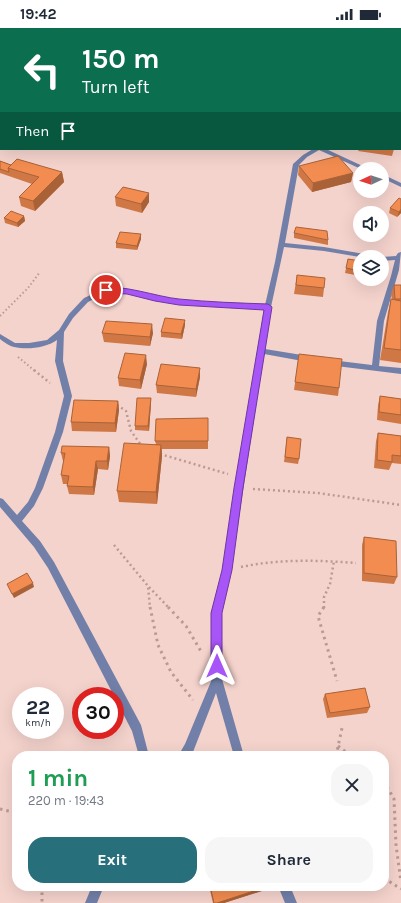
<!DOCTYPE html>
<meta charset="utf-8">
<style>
:root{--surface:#fff;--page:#f6f6f7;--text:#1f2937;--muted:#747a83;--accent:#276f7a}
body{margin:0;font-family:Karla,sans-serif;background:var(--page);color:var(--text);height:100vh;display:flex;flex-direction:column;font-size:15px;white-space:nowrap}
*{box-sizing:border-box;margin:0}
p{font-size:13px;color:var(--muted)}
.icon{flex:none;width:22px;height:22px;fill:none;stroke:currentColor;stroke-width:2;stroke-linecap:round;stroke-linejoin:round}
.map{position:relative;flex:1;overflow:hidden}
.drawer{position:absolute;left:12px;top:723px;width:377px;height:140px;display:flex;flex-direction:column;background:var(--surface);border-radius:16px;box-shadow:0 4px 16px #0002}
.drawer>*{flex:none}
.banner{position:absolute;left:0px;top:0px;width:401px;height:122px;box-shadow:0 4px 16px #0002;background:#0b6e4f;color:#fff;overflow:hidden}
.needle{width:26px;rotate:267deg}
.fabs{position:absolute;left:353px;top:134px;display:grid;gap:8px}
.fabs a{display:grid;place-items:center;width:36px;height:36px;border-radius:50%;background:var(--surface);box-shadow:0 4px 16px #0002;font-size:20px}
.speed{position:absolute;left:12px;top:659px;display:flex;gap:8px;font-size:20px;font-weight:700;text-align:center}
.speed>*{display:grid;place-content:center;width:52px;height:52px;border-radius:50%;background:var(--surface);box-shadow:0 4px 16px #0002;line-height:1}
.speed small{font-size:10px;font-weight:400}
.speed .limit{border:6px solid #d22;background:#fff;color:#111}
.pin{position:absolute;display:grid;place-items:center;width:34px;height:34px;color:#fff;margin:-17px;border:2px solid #fff;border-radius:50%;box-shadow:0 1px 4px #0007}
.me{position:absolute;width:44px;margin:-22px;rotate:0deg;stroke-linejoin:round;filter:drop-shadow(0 0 3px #0008)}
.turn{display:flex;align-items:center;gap:14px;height:84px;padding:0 16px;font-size:18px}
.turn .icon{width:52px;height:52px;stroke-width:2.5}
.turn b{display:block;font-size:28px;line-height:34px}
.then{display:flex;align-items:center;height:38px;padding:0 16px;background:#0003;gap:8px;font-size:15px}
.round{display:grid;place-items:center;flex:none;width:42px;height:42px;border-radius:16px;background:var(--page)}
.overview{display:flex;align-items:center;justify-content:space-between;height:68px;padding:0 16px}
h1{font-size:24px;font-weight:700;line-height:30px;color:#1e9e55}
.action{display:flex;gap:8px;margin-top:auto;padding:8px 16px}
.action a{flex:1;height:46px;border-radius:16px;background:var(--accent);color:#fff;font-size:16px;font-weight:700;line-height:46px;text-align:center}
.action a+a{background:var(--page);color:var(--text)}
.status{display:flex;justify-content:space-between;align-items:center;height:28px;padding:0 20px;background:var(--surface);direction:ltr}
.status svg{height:11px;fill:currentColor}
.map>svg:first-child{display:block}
</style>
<div class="status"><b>19:42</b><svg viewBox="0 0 49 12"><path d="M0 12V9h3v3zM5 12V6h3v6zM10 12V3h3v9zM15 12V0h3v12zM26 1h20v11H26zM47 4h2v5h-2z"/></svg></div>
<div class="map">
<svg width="401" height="875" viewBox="0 0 401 875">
<rect width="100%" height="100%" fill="#f5d3cd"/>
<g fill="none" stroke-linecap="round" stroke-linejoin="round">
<path fill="#409aa8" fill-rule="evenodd" d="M 388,0 L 392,0 L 392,1 L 388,1 Z
M 400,22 L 401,22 L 401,25 L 400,25 Z"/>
<path stroke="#bc9a94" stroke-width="2" stroke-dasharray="1.5 2.5" stroke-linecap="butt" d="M 0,288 L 28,260 L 40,244
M 18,329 L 35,343"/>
<path stroke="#bc9a94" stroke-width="2.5" stroke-dasharray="2 3" stroke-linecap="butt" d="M 34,342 L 50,355
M 117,377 L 126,383 L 131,403 L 141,417
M 160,426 L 228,446
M 253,461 L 318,465 L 401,477
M 114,517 L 148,558 L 150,580
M 241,539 C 279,531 317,532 356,535
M 149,559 L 169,580
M 324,580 L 324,569 L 330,556 L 334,533"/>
<path stroke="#bc9a94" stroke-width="3" stroke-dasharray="2.5 4" stroke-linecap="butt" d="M 150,579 L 158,617 L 171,644 L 193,672
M 168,579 L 186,598 L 202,625
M 324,579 L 318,588 L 337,653
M 338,718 L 351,728
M 336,728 L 342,700
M 384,753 L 394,771 L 396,817 L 401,854
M 0,781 L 17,785
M 384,850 L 401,861
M 42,858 L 42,875"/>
<path fill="#7280a9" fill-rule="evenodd" d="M 107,0 L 112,0 L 112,1 L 107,1 Z
M 0,21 L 1,21 L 1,24 L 0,24 Z
M 313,121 L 326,121 L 369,141 L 361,141 L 319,122 L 307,129 L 299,137 L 285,215 L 324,219 L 370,227 L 373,229 L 360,229 L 324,223 L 284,219 L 271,279 L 265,321 L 308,328 L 312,331 L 308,334 L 264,326 L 231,542 L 221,585 L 222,651 L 244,728 L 234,728 L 216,665 L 193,724 L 189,728 L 178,728 L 185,716 L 212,651 L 211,585 L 223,542 L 264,281 L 179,276 L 155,273 L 127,265 L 107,264 L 88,274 L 73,290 L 64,304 L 63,333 L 72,368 L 63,404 L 43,460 L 34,478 L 22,493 L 40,513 L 54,534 L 141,697 L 149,728 L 139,728 L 132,703 L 48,540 L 34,519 L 0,479 L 0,470 L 3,471 L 17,487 L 28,474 L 35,460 L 55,404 L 64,368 L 55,333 L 57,312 C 46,320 27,322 14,319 C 9,318 4,314 0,311 L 0,306 L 15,315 L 29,315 L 47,312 L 59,302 L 69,286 L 84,270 L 106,260 L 127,261 L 155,269 L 179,272 L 265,277 L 275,234 L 293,136 L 303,127 Z
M 382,146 L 401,155 L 401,159 L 382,150 Z
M 401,224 L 399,242 L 384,293 L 379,338 L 401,340 L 401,346 L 328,337 L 327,335 L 328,333 L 331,332 L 372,337 L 377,293 L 391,248 L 395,232 L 382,233 L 382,229 L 396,228 L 398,225 Z
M 92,858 L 104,858 L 97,875 L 85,875 Z
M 278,858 L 290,858 L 297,875 L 285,875 Z"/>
</g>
<path fill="#d07845" d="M 359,121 L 394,121 L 392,128 L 358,123 Z
M 0,133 L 11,137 L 62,144 L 64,154 L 35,183 L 21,178 L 19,169 L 32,156 L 0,145 Z
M 299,138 L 353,145 L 351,154 L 312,164 L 298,147 Z
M 115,169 L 149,174 L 142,185 L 116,178 Z
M 390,180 L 401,185 L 397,189 L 389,185 Z
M 24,188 L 25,193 L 18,199 L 5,195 L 4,190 Z
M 294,205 L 328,212 L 328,217 L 294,210 Z
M 141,206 L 141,211 L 137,222 L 116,220 L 116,215 Z
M 348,231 L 360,233 L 360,248 L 345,245 Z
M 297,247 L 324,260 L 323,269 L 294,266 Z
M 394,257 L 401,257 L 401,335 L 380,332 L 388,284 L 391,271 L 392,272 L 391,266 Z
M 185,297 L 182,311 L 161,309 L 161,304 Z
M 102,305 L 153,305 L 150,318 L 104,314 Z
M 299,326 L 339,360 L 338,368 L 294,362 Z
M 147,336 L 141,361 L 119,358 L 118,350 Z
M 200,349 L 196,369 L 157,365 L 156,357 Z
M 380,368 L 401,371 L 401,396 L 377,392 L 378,377 Z
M 151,370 L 151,375 L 149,403 L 135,402 L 135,398 Z
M 118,373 L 119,382 L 116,404 L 72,403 L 71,394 Z
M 378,405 L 401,408 L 401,436 L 392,435 L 389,442 L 374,440 L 376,413 Z
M 287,409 L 299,431 L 298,436 L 284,434 Z
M 155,413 L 208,413 L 208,421 L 162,421 L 162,428 L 157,476 L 119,474 L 117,463 L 156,416 Z
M 109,419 L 110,428 L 108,442 L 98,441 L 94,467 L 69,466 L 67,458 L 68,456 L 63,456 L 61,447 L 64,433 L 63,433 L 61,425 Z
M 364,509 L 397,549 L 394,556 L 362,553 L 362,517 Z
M 325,666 L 370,679 L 367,685 L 327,690 L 323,671 Z
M 209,858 L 272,858 L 271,860 L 224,875 L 213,875 Z"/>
<path fill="#a96238" d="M 62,144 L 64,154 L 35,183 L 33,173 Z
M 353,145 L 351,154 L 312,164 L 313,155 Z
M 149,165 L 149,174 L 142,185 L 141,176 Z
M 401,181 L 401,185 L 397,189 L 399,184 Z
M 24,188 L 25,193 L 18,199 L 17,195 Z
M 141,206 L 141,211 L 137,222 L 137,218 Z
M 185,292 L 185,297 L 182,311 L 181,306 Z
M 152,296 L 153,305 L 150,318 L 150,309 Z
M 146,327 L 147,336 L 141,361 L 140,352 Z
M 200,340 L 200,349 L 196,369 L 196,361 Z
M 151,370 L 151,375 L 149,403 L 148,398 Z
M 118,373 L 119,382 L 116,404 L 115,395 Z
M 161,417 L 162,428 L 157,476 L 156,464 Z
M 109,419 L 110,428 L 108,442 L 107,433 Z
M 96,433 L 98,441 L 94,467 L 93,459 Z
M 33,555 L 34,559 L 14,570 L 12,566 Z
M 269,858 L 272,858 L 271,860 L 224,875 L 217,875 Z"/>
<path fill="#f28c50" stroke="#a96238" d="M 338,128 L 353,145 L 313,155 L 299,138 Z
M 17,131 L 62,144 L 33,173 L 19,169 L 39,149 L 8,140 Z
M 0,133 L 11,137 L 8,140 L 9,144 L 0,141 Z
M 123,159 L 149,165 L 141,176 L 115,169 Z
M 399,170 L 401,171 L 401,181 L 399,184 L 390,180 Z
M 11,183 L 24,188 L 17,195 L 4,190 Z
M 296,199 L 327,203 L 328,212 L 294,205 Z
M 120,204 L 141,206 L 137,218 L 116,215 Z
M 348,231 L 360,233 L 360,243 L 346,240 Z
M 297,247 L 325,250 L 324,260 L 296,257 Z
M 394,257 L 401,257 L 401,271 L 395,271 Z
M 391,271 L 401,273 L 401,322 L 384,320 Z
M 165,290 L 185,292 L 181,306 L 161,304 Z
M 106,293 L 152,296 L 150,309 L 102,305 Z
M 125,325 L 146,327 L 140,352 L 118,350 Z
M 299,326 L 342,331 L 339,360 L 295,354 Z
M 161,336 L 200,340 L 196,361 L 156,357 Z
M 380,368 L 401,371 L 401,387 L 379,384 Z
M 137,370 L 151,370 L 148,398 L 135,398 Z
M 74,372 L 118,373 L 115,395 L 71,394 Z
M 208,390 L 208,413 L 155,413 L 156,391 Z
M 378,405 L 401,408 L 401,428 L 392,427 L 392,434 L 377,432 Z
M 287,409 L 301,411 L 299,431 L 285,429 Z
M 124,415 L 161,417 L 156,464 L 117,463 Z
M 62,418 L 109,419 L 107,433 L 96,433 L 93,459 L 67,458 L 69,448 L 61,447 L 65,425 L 61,425 Z
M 364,509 L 396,513 L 397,549 L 364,545 Z
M 27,545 L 33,555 L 12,566 L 7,556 Z
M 365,660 L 370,679 L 330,685 L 325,666 Z
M 210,858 L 269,858 L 217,875 L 214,875 Z"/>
<path fill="#a855f7" stroke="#6d37a1" d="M 103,260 C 122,256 158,269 179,271 C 209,274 239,275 268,276 L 272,279 L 243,460 L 232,542 L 222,585 L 222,638 L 221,642 L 217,643 L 213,642 L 211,638 L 211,585 L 222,542 L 234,460 L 264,282 L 179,277 L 155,273 L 127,266 L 106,265 L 102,262 Z"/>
</svg>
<div class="fabs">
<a><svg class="needle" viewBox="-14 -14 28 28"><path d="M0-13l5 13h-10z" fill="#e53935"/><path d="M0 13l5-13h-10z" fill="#747a83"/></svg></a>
<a><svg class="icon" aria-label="sound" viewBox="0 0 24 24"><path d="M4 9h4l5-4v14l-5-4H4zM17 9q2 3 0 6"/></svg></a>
<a><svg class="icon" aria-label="layers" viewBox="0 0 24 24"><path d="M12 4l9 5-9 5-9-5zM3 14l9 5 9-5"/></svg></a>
</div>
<div class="speed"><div>22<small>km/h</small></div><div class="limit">30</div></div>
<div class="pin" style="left:106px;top:262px;background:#d93025"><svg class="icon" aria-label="arrive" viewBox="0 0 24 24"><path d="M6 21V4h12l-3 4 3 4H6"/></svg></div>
<svg class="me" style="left:217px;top:638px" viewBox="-20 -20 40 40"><path d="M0-17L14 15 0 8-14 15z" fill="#a855f7" stroke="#fff" stroke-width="4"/></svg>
<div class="banner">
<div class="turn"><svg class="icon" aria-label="left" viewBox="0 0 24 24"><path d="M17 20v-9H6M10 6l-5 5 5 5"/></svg><div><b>150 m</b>Turn left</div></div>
<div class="then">Then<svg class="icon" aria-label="arrive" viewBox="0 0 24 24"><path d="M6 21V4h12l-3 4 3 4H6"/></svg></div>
</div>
<section class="drawer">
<div class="overview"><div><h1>1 min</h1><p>220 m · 19:43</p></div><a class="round"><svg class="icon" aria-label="close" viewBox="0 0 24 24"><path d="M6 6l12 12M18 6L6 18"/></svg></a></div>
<div class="action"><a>Exit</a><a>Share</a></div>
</section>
</div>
